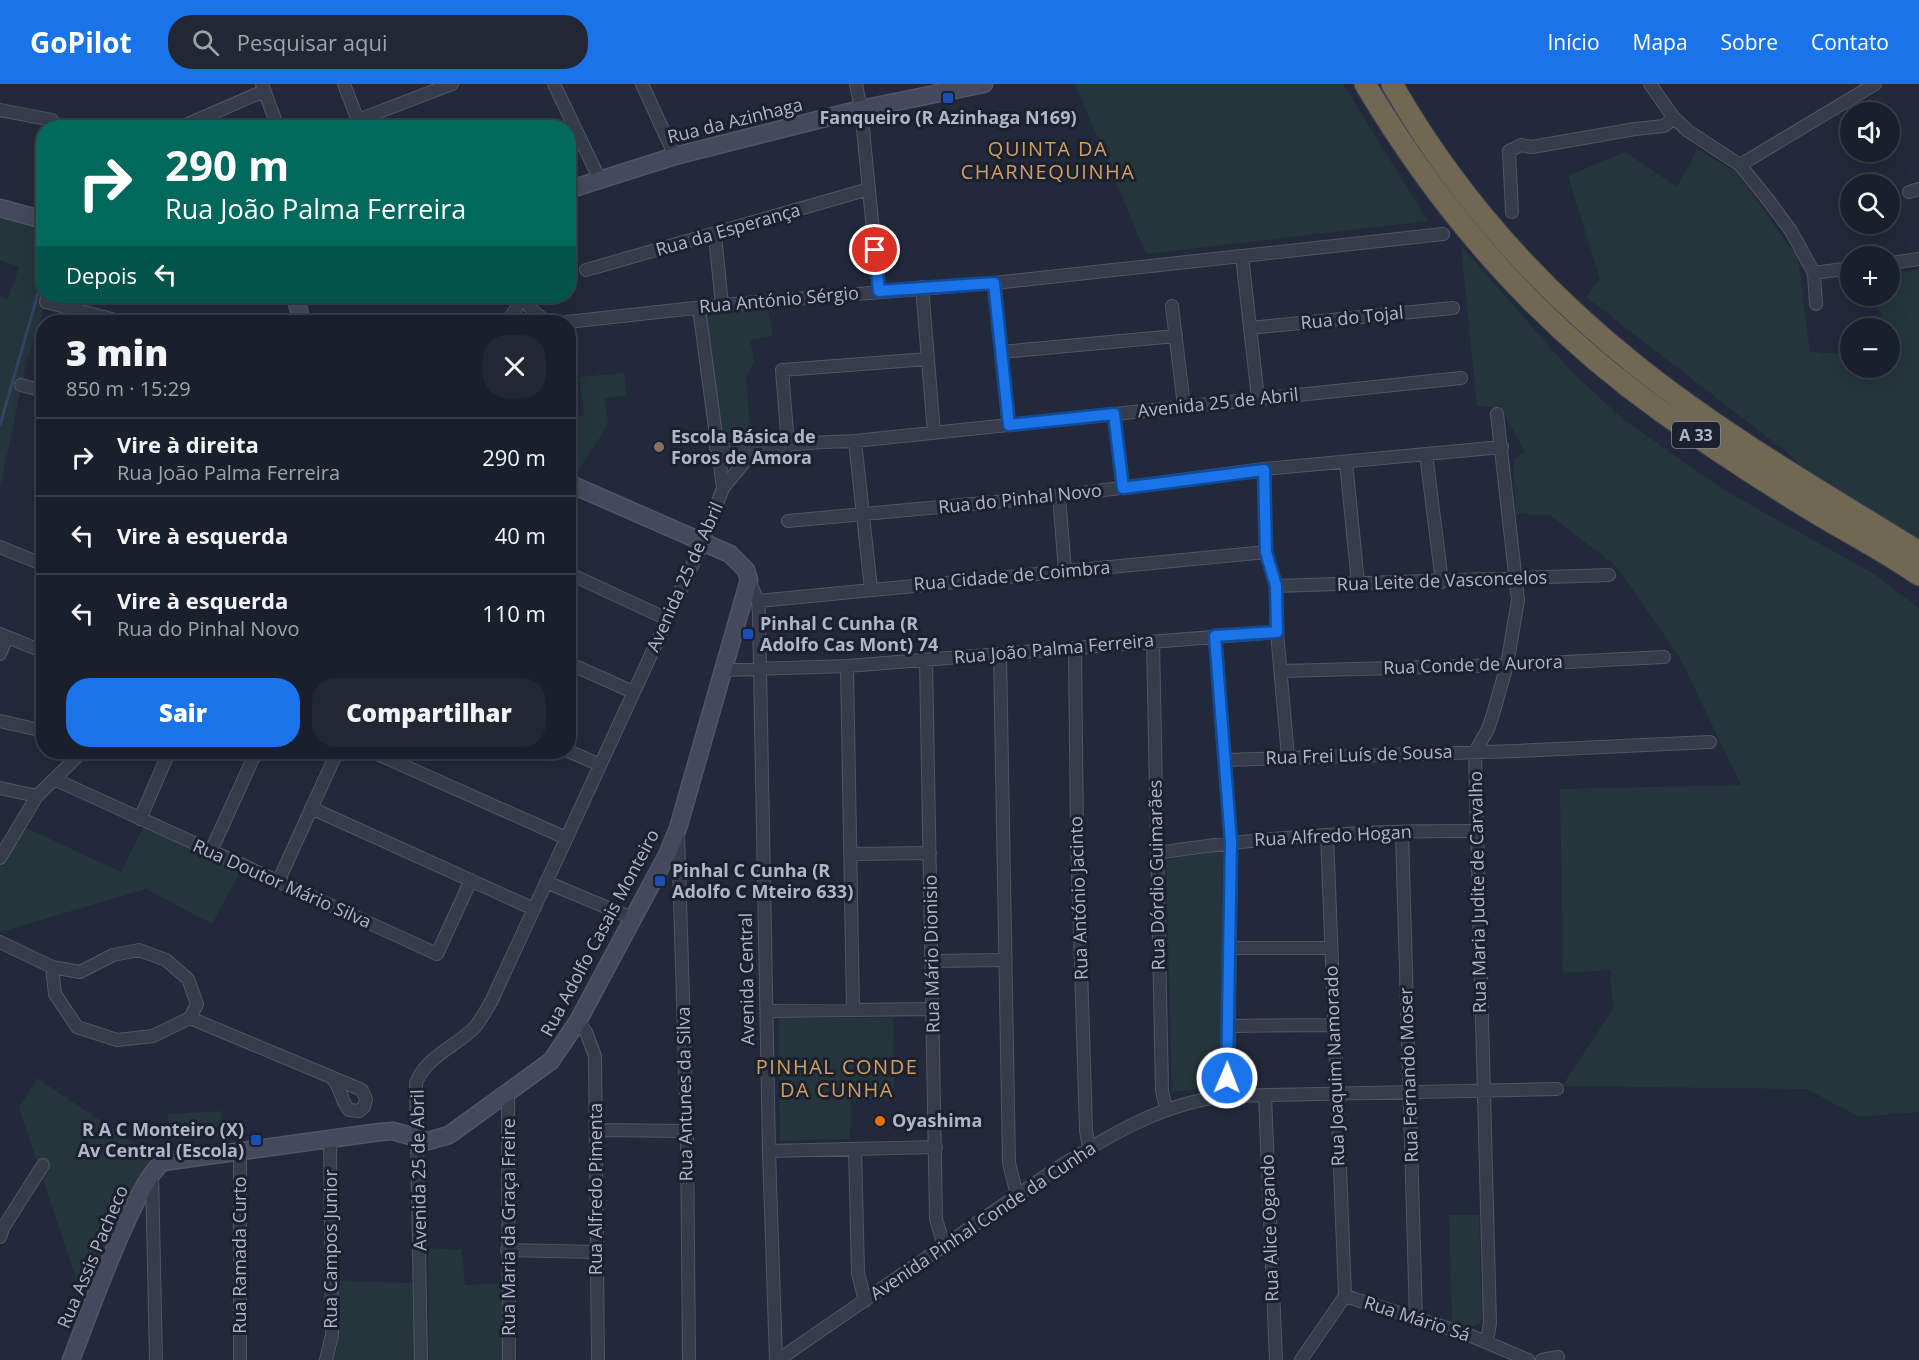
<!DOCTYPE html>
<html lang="pt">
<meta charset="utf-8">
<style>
:root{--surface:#1a1f2c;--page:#232734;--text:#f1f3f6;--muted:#9fa2a9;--line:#383d48;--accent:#1a73e8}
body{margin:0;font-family:"Open Sans",sans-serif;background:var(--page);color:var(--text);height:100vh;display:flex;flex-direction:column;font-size:22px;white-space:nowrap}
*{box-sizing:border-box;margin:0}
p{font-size:20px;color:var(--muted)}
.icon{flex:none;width:33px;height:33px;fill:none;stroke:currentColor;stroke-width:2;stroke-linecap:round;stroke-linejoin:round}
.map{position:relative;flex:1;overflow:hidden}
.drawer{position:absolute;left:36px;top:231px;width:540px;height:444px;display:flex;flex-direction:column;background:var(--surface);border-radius:24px;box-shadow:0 6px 24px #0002,0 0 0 2px var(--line)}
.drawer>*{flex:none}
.guide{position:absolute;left:36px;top:36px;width:540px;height:183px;border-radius:24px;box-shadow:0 6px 24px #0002,0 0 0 2px var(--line);background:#00695c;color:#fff;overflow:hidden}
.buttons{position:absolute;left:1840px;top:18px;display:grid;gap:12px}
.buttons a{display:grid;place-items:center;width:60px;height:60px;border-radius:50%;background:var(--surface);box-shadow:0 6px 24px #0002,0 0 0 2px var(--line);font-size:30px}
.pin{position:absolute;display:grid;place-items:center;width:51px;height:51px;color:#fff;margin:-26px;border:3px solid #fff;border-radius:50%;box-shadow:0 2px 6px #0007}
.me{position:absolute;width:66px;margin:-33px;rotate:1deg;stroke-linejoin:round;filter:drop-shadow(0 0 4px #0008)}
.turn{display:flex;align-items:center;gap:21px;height:126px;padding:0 30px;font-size:27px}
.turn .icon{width:78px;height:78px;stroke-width:2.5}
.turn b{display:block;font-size:42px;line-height:51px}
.then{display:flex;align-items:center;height:57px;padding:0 30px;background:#0003;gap:12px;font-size:22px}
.round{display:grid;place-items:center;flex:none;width:63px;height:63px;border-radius:24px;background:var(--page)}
.headline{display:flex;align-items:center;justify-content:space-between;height:102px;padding:0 30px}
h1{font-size:36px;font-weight:800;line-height:45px}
.primary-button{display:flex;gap:12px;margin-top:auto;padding:12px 30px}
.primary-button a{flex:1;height:69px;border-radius:24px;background:var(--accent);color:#fff;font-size:24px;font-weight:800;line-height:69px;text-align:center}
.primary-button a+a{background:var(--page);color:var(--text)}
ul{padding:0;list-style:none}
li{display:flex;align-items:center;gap:18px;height:78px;padding:0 30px;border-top:2px solid var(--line)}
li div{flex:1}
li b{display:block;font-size:22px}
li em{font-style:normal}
header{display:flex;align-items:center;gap:36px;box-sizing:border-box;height:84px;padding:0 30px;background:var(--accent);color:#fff}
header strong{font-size:28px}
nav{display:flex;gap:33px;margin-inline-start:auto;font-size:21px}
.search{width:420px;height:54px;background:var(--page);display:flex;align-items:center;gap:15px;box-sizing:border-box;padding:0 21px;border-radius:24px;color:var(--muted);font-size:22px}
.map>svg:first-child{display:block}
</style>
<header>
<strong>GoPilot</strong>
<div class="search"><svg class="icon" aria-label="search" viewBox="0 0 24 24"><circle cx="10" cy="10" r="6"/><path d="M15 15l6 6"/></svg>Pesquisar aqui</div>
<nav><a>Início</a><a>Mapa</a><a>Sobre</a><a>Contato</a></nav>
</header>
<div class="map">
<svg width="1919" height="1276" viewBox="0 0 1919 1276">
<rect width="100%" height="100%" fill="#22293a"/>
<path fill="#24363b" d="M 1075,0 L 1343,0 L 1428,137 L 1146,170 Z
M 1697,65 L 1736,88 L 1798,174 L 1810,268 L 1851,270 L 1851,284 L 1890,284 L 1890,244 L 1867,244 L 1883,230 L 1865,212 L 1890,212 L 1890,190 L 1919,185 L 1919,457 L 1812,393 L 1789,370 L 1586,213 L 1600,195 L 1568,92 L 1625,68 L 1677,103 Z
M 0,127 L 43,137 L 44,212 L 48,212 L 27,276 L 0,404 L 0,213 L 8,215 L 19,183 L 0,176 Z
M 1461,162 L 1571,287 L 1624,336 L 1724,406 L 1874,490 L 1919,524 L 1919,1028 L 1859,1033 L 1807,1005 L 1562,1002 L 1613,925 L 1610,886 L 1563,889 L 1560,705 L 1741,701 L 1680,574 L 1617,483 L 1550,431 L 1516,430 L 1513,376 L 1525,368 L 1501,324 L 1477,322 Z
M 767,222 L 773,252 L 750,256 L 754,278 L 746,293 L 751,357 L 722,356 L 706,237 L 712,229 Z
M 624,289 L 627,311 L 605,314 L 608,340 L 578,388 L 569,384 L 569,333 L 584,331 L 579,293 Z
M 146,737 L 243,782 L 212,840 L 146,805 L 0,848 L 0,774 L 20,741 L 121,788 Z
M 1223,765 L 1222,1003 L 1172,1008 L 1166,776 Z
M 778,934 L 893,934 L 894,1015 L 851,1017 L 850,1055 L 780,1057 Z
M 37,994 L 153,1072 L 81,1209 L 19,1024 Z
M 221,1027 L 223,1053 L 169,1056 L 168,1030 Z
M 1449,1131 L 1479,1131 L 1482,1233 L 1480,1239 L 1471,1244 L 1452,1238 Z
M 428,1164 L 462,1166 L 465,1201 L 502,1199 L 503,1276 L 429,1276 Z
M 339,1197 L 414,1199 L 414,1276 L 331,1276 L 337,1264 Z"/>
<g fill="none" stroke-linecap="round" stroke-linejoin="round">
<path stroke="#354261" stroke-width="3" d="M 0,341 L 44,189"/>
<defs>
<path id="street" d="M 262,0 L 278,44
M 344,0 L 360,42
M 554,0 L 600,96
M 642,0 L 675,72
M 856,0 L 861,25 L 879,207
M 1650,0 L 1674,34 L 1688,47 L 1740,81 L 1769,117 L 1791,147 L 1814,189 L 1816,220
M 0,26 L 52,36
M 358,36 L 452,0
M 188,40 L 264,7
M 1740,81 L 1875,0
M 1909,108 L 1919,105
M 1512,128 L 1509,67 L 1521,61 L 1532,63 L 1635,45 L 1664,42 L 1674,34
M 715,151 L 722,221
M 1890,179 L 1919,175
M 586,186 L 869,105
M 1814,189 L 1851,184
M 994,199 L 1009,341
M 922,203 L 934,349
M 48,212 L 46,218 L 123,238
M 520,212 L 535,229 L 548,238
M 1172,222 L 1184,322
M 699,224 L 723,404
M 507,238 L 516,225 L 518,212
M 567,238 L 722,221 L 994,199 L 1242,172
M 1250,244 L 1453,224
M 1001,268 L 1176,252
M 21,301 L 44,307
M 1258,314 L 1242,172 L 1443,150
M 1114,330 L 1123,404
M 855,357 L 871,505
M 788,361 L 782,286 L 928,275
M 716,363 C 746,373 761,364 789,361 C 811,358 833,358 855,357 L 1461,294
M 1426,370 L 1442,498
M 1346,378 L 1358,499
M 1264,385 L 1266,468 L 1276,502 L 1277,548 L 1288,673
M 1059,412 L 1065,487
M 788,437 L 1059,412 L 1264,385 L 1502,363
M 0,463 L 44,481
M 568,489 L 667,535
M 749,496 L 758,517 L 759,530 L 769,1067 L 776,1276
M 1276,502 L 1609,491
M 758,517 L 1266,468
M 0,550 L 44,568
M 1215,552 L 1231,758 L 1228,1012
M 1153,557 L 1162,1007 L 1166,1024
M 1075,564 L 1077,755 L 1086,1046 L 1089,1064
M 0,570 L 7,553
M 1000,570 L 1009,1079 L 1017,1111
M 926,576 L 936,1135 L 944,1162
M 568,579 L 633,608
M 847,582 L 853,926
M 723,586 L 847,582 L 1277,548
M 1282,587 L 1507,581 L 1664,573
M 0,637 L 44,647
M 568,667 L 600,681
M 373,668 L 566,754
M 1225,676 L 1516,667 L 1710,658
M 54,695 L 437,870 L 471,796
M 0,704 L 37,712
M 311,724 L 534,825
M 140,735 L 169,668
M 678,749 L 687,1047 L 689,1276
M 1402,749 L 1416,1234
M 1327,751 L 1345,1212
M 211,767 L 256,668
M 1157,769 C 1261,753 1369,746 1475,747
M 850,770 L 930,769
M 0,774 L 37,712 L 82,668
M 278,798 L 337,668
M 546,798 L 632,834
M 0,858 L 52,883 L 80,888 L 113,871 L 139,866 L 166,876 L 188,895 L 197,920 L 190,934
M 1229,864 L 1331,864
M 932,877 L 1006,876
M 52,883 L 55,910 L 77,943 L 117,956 L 153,952 L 190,934 L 331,993 C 342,1003 340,1016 349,1026 L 359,1027 L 364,1023 L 366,1015 L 362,1006 L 331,993
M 768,927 L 933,925
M 578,937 L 586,948 L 595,972 L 598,1276
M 1228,942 L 1334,941
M 508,1010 L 509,1276
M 1265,1012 L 1276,1276
M 597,1046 L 687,1047
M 855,1065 L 858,1189 L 865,1217
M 769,1067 L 936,1063
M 152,1088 L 156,1276
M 0,1153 L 3,1144 L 43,1081
M 507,1166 L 596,1168
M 1345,1212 L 1469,1251 L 1528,1276
M 1487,1257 L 1490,1239 L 1475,668 L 1488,645 L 1493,630 L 1507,581 L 1518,516 L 1497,330
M 240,1276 L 240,1066
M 326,1276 L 332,1251 L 330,1054
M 421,1276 L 416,999 C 426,972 457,962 475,943 C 481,936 486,926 491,918 L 703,458 L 723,404 L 752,369
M 778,1276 L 1054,1086 C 1108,1052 1163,1018 1228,1012 L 1557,1005
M 1301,1276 L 1345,1212
M 1542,1276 L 1558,1273"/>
<path id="secondary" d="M 568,106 L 675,72 L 861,25 L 984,0
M 0,124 L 44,136
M 295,212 L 302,238
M 71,1276 C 86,1238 136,1096 163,1078 L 380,1048 L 393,1047 L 428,1057 L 449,1051 L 551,977 L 578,937 L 667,771 L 678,744 L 749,496 L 746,486 L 730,470 L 568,399"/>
<path id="highway" d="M 1365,0 C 1443,131 1538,239 1662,328 C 1708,361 1757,393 1806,423 C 1843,446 1883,466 1919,491
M 1392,0 C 1454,109 1540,205 1638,283 C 1726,353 1824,409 1919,468"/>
</defs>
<use href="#street" stroke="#515665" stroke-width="14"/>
<use href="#secondary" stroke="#515665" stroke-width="19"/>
<use href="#highway" stroke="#3e4352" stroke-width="23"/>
<use href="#street" stroke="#363c4a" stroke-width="12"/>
<use href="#secondary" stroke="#444a5d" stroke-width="16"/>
<use href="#highway" stroke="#706853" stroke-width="21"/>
</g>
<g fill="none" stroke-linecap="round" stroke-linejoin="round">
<defs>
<path id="route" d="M 875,166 L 879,207 L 994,199 L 1009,341 L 1114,330 L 1123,404 L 1264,386 L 1266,468 L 1276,502 L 1277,548 L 1215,552 L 1231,758 L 1227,994"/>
</defs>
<use href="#route" stroke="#114b97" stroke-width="15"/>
<use href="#route" stroke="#1a73e8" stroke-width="10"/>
</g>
<g fill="#1a4fb4" stroke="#1b212f" stroke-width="2">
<rect x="942" y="8" width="12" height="12" rx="3"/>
<rect x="742" y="544" width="12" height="12" rx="3"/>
<rect x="654" y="791" width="12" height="12" rx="3"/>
<rect x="250" y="1050" width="12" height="12" rx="3"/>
</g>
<circle fill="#8d6e63" stroke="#1b212f" stroke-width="2" cx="659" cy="363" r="6"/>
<circle fill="#e8710a" stroke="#1b212f" stroke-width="2" cx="880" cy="1037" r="6"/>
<g text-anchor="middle" stroke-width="6" stroke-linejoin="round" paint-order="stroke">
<rect fill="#1b212f" stroke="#848999" stroke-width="1.5" x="1672" y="338" width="48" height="26" rx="4.5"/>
<g font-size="16" font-weight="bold" fill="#b1b6c6">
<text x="1696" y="357">A 33</text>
</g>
<g font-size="18" font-weight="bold" fill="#b1b6c6" stroke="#1b212f" text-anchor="start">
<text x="948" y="40" text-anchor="middle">Fanqueiro (R Azinhaga N169)</text>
<text x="671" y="359">Escola Básica de<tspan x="671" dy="21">Foros de Amora</tspan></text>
<text x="760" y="546">Pinhal C Cunha (R<tspan x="760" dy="21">Adolfo Cas Mont) 74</tspan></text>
<text x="672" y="793">Pinhal C Cunha (R<tspan x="672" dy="21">Adolfo C Mteiro 633)</tspan></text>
<text x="892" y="1043">Oyashima</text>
<text x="244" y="1052" text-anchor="end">R A C Monteiro (X)<tspan x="244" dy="21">Av Central (Escola)</tspan></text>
</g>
<g font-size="18" fill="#b1b6c6" stroke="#1b212f">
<text transform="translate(735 37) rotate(-14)" y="6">Rua da Azinhaga</text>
<text transform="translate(728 146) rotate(-16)" y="6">Rua da Esperança</text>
<text transform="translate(779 216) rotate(-5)" y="6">Rua António Sérgio</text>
<text transform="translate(1352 234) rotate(-6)" y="6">Rua do Tojal</text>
<text transform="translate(1218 319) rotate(-6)" y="6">Avenida 25 de Abril</text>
<text transform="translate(1020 415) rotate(-6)" y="6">Rua do Pinhal Novo</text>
<text transform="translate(1012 492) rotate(-5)" y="6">Rua Cidade de Coimbra</text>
<text transform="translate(685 493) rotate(-66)" y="6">Avenida 25 de Abril</text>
<text transform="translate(1442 497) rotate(-2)" y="6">Rua Leite de Vasconcelos</text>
<text transform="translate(1054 565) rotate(-5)" y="6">Rua João Palma Ferreira</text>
<text transform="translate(1473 581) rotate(-2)" y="6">Rua Conde de Aurora</text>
<text transform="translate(1359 671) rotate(-2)" y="6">Rua Frei Luís de Sousa</text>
<text transform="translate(1333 752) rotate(-3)" y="6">Rua Alfredo Hogan</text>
<text transform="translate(1157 791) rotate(-91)" y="6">Rua Dórdio Guimarães</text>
<text transform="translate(282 800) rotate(24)" y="6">Rua Doutor Mário Silva</text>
<text transform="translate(1478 808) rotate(-91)" y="6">Rua Maria Judite de Carvalho</text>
<text transform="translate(1079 814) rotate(-92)" y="6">Rua António Jacinto</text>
<text transform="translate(600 849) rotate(-62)" y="6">Rua Adolfo Casais Monteiro</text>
<text transform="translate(932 870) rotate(-91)" y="6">Rua Mário Dionisio</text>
<text transform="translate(747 895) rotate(-91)" y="6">Avenida Central</text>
<text transform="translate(1335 982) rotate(-92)" y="6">Rua Joaquim Namorado</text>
<text transform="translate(1409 991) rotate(-92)" y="6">Rua Fernando Moser</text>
<text transform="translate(685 1010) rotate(-91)" y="6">Rua Antunes da Silva</text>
<text transform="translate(419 1086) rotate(-91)" y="6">Avenida 25 de Abril</text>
<text transform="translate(596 1105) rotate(-90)" y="6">Rua Alfredo Pimenta</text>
<text transform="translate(983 1137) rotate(-34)" y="6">Avenida Pinhal Conde da Cunha</text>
<text transform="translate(509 1143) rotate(-90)" y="6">Rua Maria da Graça Freire</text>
<text transform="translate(1270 1144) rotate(-92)" y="6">Rua Alice Ogando</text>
<text transform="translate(331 1165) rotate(-90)" y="6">Rua Campos Junior</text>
<text transform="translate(240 1171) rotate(-90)" y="6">Rua Ramada Curto</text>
<text transform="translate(93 1173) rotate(-67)" y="6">Rua Assis Pacheco</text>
<text transform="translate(1417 1235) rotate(18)" y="6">Rua Mário Sá</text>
</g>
<g font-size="20" letter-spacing="1.5" fill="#d39f5f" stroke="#1b212f">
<text x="1048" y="72">QUINTA DA<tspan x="1048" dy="23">CHARNEQUINHA</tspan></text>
<text x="837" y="990">PINHAL CONDE<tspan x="837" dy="23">DA CUNHA</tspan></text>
</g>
</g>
</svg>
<div class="buttons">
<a><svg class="icon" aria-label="sound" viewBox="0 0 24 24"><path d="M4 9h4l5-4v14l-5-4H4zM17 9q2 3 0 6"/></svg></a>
<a><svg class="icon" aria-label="search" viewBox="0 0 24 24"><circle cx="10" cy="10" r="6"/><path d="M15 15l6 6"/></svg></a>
<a>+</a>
<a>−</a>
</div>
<div class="pin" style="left:875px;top:166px;background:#d93025"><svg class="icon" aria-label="arrive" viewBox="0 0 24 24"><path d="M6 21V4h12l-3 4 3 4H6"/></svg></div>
<svg class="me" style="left:1227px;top:994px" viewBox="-20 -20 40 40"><circle r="17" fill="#1a73e8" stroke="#fff" stroke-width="3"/><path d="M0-11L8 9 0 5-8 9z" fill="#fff"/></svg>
<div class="guide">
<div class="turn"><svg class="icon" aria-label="right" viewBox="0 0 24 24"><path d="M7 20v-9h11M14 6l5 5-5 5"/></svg><div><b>290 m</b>Rua João Palma Ferreira</div></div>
<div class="then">Depois<svg class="icon" aria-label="left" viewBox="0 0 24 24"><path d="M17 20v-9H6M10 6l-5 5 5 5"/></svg></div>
</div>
<section class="drawer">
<div class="headline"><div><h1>3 min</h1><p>850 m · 15:29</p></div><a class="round"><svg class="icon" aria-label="close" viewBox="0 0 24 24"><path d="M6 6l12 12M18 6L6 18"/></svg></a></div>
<ul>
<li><svg class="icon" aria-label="right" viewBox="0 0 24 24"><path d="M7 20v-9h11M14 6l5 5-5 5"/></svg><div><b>Vire à direita</b><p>Rua João Palma Ferreira</p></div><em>290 m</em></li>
<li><svg class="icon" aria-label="left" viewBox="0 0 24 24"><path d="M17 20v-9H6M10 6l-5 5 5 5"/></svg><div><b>Vire à esquerda</b></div><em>40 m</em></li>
<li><svg class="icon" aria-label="left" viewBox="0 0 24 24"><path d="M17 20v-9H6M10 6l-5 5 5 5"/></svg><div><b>Vire à esquerda</b><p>Rua do Pinhal Novo</p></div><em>110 m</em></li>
</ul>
<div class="primary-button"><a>Sair</a><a>Compartilhar</a></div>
</section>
</div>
